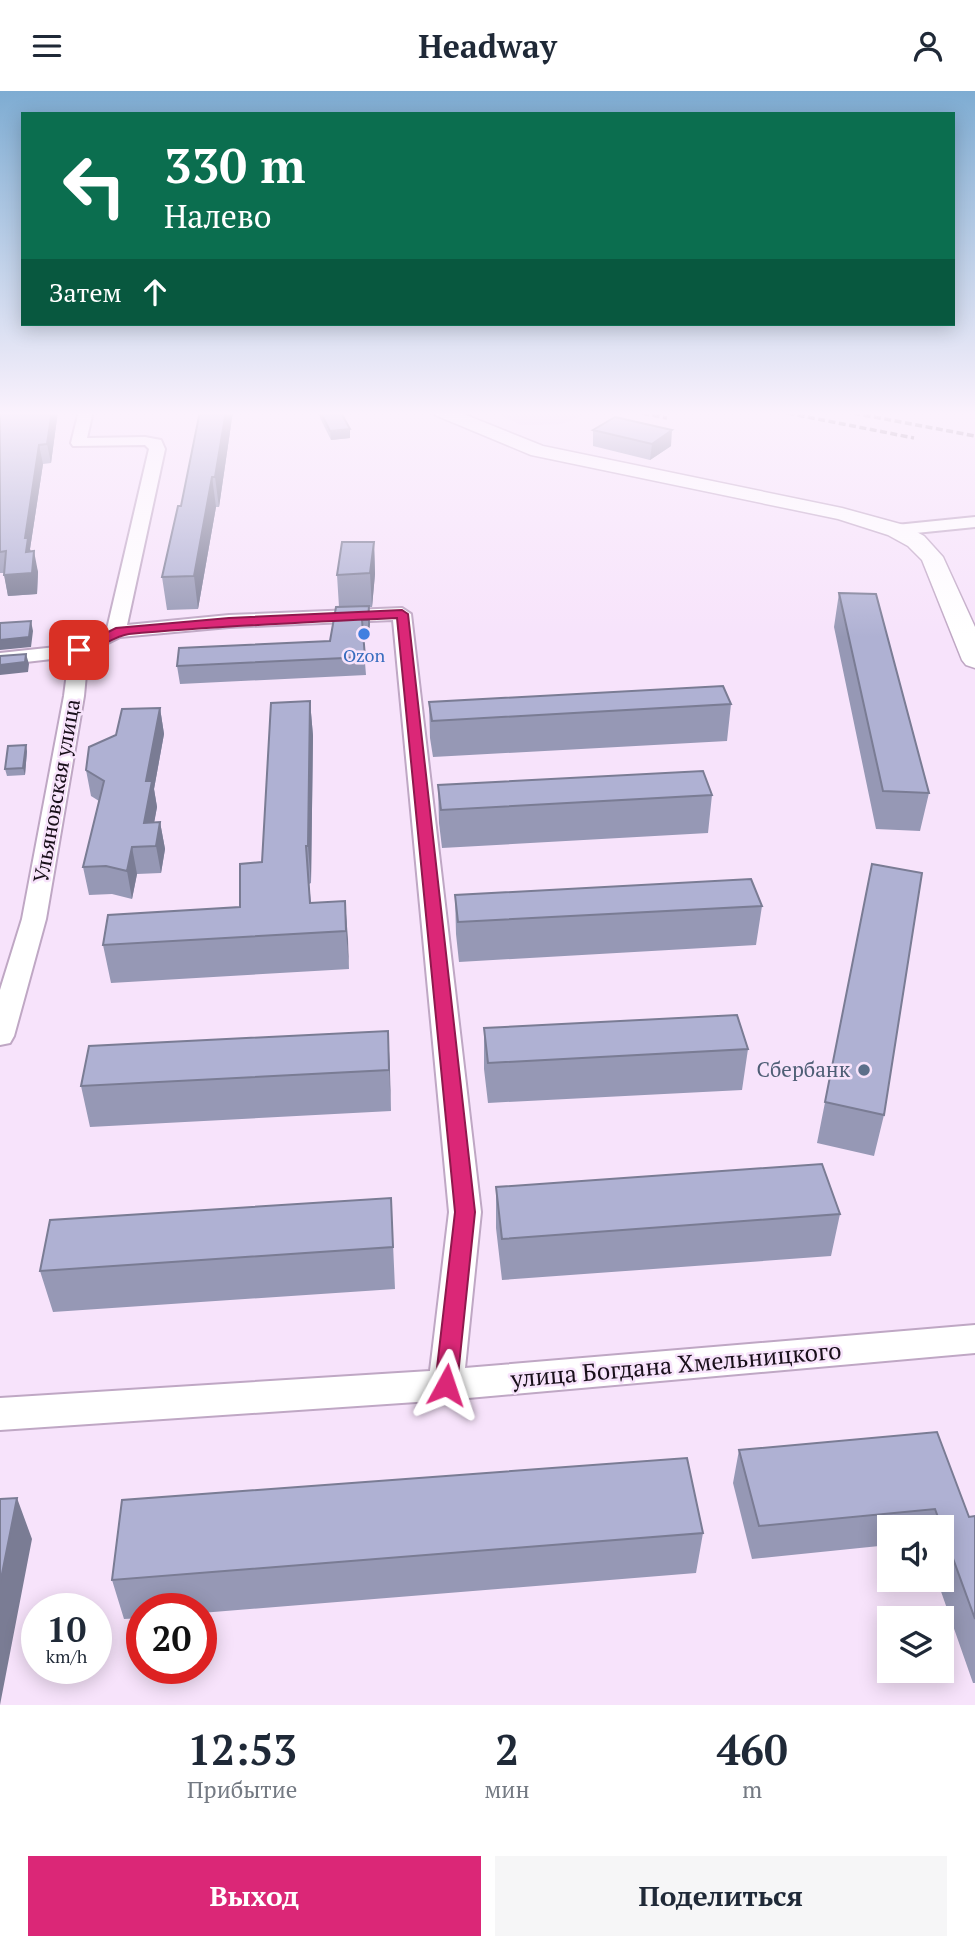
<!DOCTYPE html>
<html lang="ru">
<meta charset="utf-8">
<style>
:root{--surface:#fff;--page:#f6f6f7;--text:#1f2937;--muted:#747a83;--accent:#db2777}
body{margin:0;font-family:"PT Serif",serif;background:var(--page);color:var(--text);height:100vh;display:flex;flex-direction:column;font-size:26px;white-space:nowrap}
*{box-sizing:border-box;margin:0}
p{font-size:23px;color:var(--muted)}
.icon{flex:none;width:38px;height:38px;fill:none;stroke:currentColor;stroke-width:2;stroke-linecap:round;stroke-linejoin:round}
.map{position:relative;height:1614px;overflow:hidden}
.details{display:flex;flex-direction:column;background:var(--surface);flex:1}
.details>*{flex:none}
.guide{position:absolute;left:21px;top:21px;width:934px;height:214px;border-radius:0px;box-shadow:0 4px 18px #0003;background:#0b6e4f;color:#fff;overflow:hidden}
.tools{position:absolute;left:877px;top:1424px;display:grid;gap:14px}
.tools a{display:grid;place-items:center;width:77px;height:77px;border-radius:0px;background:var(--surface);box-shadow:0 4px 18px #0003;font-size:35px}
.speed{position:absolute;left:21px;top:1502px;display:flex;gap:14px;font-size:35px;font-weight:700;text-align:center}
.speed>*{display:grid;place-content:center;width:91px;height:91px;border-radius:50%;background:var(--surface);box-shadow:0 4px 18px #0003;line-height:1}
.speed small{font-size:18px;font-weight:400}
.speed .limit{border:10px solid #d22;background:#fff;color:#111}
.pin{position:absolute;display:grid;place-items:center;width:60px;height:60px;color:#fff;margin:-30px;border-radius:14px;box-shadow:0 4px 10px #0006}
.me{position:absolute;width:77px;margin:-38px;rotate:5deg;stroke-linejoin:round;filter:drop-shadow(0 0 5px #0008)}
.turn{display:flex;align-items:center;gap:24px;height:147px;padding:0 28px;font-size:32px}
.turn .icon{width:91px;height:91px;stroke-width:2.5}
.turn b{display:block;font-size:49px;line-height:60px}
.then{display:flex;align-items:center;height:66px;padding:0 28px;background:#0003;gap:14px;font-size:26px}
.eta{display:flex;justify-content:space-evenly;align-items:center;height:119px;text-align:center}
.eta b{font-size:42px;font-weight:700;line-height:49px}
.primary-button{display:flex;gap:14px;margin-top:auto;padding:14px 28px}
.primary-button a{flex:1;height:80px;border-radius:0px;background:var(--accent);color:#fff;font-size:28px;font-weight:700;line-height:80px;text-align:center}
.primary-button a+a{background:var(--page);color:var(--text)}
header{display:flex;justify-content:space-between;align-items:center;height:91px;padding:0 28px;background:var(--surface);font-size:32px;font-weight:700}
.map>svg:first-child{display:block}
</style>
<header><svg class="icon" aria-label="menu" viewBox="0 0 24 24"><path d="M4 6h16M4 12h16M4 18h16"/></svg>Headway<svg class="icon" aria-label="person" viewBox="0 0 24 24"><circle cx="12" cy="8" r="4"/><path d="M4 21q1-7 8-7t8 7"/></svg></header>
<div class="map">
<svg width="975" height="1614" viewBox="0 0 975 1614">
<rect width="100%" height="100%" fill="#f7e3fb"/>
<path fill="#f0d2f7" d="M 492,320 L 592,320 L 563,333 L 521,334 Z"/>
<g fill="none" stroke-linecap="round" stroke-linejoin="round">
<defs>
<path id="minor" d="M 79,320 L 93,320 L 87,347 L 145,346 L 161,349 L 165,358 L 127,534 L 229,524 L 402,517 L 411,523 L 481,1121 L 465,1277 L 975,1234 L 975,1262 L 446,1309 L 0,1339 L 0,1307 L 430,1280 L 449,1121 L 393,529 L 229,536 L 120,546 L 88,562 L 84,605 L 46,828 L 14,945 L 10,952 L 0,954 L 0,899 L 22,828 L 64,605 L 69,566 L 0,574 L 0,562 L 75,554 L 107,538 L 149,358 L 145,354 L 73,355 L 71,352 Z
M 975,426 L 975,436 L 896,444 L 888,439 L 896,434 Z"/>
<path id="major" d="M 432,320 L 456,320 L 543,355 L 842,417 L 904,434 L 924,445 L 943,466 L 975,536 L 975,577 L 966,574 L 962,569 L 922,469 L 908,455 L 888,444 L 838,428 L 531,364 L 435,324 Z"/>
</defs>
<use href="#minor" stroke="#bfa7c4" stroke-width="4"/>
<use href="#major" stroke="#bfa7c4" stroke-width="3"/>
<use href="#minor" fill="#fff" fill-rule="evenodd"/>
<use href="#major" fill="#fff" fill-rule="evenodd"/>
<path stroke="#7f7181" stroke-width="3.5" stroke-dasharray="7 3.5" stroke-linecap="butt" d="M 632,320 L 667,327
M 777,320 L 914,347
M 843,320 L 975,345"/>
</g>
<path fill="#9698b5" d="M 0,320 L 58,320 L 51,372 L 43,373 L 30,458 L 38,481 L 37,503 L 8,505 L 4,482 L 0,482 Z
M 200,320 L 233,320 L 219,416 L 216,416 L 198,518 L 167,519 L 162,486 L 181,415 Z
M 314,320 L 340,320 L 350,347 L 331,349 L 320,327 L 319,322 Z
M 593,339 L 671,355 L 650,369 L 593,355 Z
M 374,451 L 375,483 L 372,516 L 369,516 L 370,533 L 368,547 L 363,547 L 366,584 L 180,593 L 177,575 L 330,550 L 339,516 L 337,484 Z
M 839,502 L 929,702 L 920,740 L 876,738 L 834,536 Z
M 310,610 L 313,645 L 311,792 L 309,793 L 311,812 L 345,810 L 349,878 L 111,892 L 103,854 L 240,816 L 262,771 Z
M 429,611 L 731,613 L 727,650 L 433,666 L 430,647 Z
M 160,617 L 164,643 L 154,698 L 157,716 L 154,731 L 160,731 L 165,758 L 161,782 L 137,783 L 132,808 L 112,803 L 89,804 L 83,776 L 99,710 L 91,705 L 86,679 L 116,644 Z
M 27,660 L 25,684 L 7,685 L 5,678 Z
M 438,694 L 712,704 L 708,742 L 442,757 L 439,732 Z
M 872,773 L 884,1024 L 874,1065 L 817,1052 Z
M 455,804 L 762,815 L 756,854 L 459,871 L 456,843 Z
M 484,937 L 748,958 L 742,999 L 488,1012 L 484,978 Z
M 388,940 L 391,1020 L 90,1036 L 81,995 Z
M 496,1096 L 840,1123 L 831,1165 L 502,1189 L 496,1137 Z
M 391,1107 L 395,1198 L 53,1221 L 40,1180 Z
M 739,1359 L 969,1426 L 975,1425 L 975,1592 L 973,1592 L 937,1489 L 942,1489 L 942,1437 L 889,1437 L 889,1454 L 752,1468 L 733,1392 Z
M 703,1442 L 696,1482 L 201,1522 L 201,1517 L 142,1517 L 142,1527 L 124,1528 L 112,1489 Z"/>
<path fill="#7a7c94" d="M 52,320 L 58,320 L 51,372 L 47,353 Z
M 226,320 L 233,320 L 219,416 L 215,386 Z
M 350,338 L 350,347 L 331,349 L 330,340 Z
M 672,339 L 671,355 L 650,369 L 652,353 Z
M 39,354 L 43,373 L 30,458 L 32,467 L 31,482 L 25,447 Z
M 212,386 L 216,416 L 198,518 L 194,485 Z
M 374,451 L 375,483 L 372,516 L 370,482 Z
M 34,460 L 38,481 L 37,503 L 8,505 L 4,484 Z
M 369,515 L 370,533 L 368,547 L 368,529 Z
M 31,530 L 33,540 L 31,556 L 0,559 L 0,549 Z
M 26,563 L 29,573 L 28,581 L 0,584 L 0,574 Z
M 310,610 L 313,645 L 311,792 L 308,755 Z
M 160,617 L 164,643 L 154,698 L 157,716 L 150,755 L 144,732 L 146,690 Z
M 26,654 L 27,660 L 25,684 L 23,677 Z
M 160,731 L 165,758 L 161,782 L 156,755 Z
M 132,756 L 137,783 L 132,808 L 127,780 Z
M 345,810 L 348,848 L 349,878 L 346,840 Z
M 388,940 L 390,980 L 391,1020 L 389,979 Z
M 17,1407 L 32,1448 L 0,1614 L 0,1493 Z"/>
<path fill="#afb1d3" stroke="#7a7c94" stroke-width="2" d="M 0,320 L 52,320 L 47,353 L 39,354 L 25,447 L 28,447 L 26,461 L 34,460 L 32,482 L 4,484 L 6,460 L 0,461 Z
M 200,320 L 226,320 L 215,386 L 212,386 L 194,485 L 162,486 L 178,415 L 181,415 Z
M 320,320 L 340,320 L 350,338 L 330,340 Z
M 615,326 L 672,339 L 652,353 L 593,339 Z
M 342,451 L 374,451 L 370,482 L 337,484 Z
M 839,502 L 876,503 L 929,702 L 883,700 Z
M 369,515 L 368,529 L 362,529 L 365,566 L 177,575 L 179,557 L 330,550 L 336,516 Z
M 31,530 L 29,546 L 0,549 L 0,532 Z
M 26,563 L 25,571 L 0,574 L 0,565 Z
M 723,595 L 731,613 L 432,630 L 429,611 Z
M 310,610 L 308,755 L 306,755 L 310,812 L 345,810 L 346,840 L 103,854 L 108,824 L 240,816 L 240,773 L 262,771 L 271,612 Z
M 160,617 L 146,690 L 152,690 L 144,732 L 160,731 L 156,755 L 132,756 L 127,780 L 106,775 L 83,776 L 104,690 L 86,679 L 89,656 L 116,644 L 122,618 Z
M 26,654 L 23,677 L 5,678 L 8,655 Z
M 703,680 L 712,704 L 441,719 L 438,694 Z
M 872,773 L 922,782 L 884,1024 L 825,1011 Z
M 751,788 L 762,815 L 458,831 L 455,804 Z
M 737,924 L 748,958 L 488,972 L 484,937 Z
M 388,940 L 389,979 L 81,995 L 89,955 Z
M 822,1073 L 840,1123 L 502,1148 L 496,1096 Z
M 391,1107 L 393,1156 L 40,1180 L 50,1129 Z
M 937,1341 L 969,1426 L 975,1425 L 975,1528 L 935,1418 L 759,1435 L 739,1359 Z
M 687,1367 L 703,1442 L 112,1489 L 122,1409 Z
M 17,1407 L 0,1493 L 0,1408 Z"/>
<linearGradient id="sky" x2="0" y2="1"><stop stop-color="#7eacd2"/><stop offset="0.59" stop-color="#fbf2fd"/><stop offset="1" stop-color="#fbf2fd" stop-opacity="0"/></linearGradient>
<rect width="975" height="546" fill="url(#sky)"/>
<path fill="#db2777" stroke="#8e194d" stroke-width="2" d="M 402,519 L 408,523 L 475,1121 L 457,1294 L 454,1301 L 446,1303 L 438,1301 L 435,1294 L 455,1121 L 397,527 C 307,531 218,535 129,543 C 111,545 92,565 74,562 L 72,559 L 116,537 L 229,527 Z"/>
<circle fill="#3f7fe0" stroke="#f7e3fb" stroke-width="2.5" cx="364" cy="543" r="7"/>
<circle fill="#5c6f8a" stroke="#f7e3fb" stroke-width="2.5" cx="864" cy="979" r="7"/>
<g text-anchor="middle" stroke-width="5" stroke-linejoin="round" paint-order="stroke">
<g font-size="18" fill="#366cbe" stroke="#f7e3fb">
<text x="364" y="571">Ozon</text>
</g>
<g font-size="21" fill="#180f19" stroke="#f7e3fb">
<text transform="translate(57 700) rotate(-80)" y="7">Ульяновская улица</text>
</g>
<g font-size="21" fill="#4e5e75" stroke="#f7e3fb" text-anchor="end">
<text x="850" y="986">Сбербанк</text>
</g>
<g font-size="24" fill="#180f19" stroke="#f7e3fb">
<text transform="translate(676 1274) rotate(-5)" y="8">улица Богдана Хмельницкого</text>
</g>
</g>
</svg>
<div class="tools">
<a><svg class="icon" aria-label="sound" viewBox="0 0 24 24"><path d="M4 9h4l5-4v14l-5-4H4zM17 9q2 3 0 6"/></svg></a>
<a><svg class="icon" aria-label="layers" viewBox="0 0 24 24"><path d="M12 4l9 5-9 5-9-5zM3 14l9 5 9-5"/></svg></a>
</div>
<div class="speed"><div>10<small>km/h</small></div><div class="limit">20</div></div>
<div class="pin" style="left:79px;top:559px;background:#d93025"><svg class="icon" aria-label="arrive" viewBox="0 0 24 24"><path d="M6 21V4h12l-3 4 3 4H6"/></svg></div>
<svg class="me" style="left:446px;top:1294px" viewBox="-20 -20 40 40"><path d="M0-17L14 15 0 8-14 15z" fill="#db2777" stroke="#fff" stroke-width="4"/></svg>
<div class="guide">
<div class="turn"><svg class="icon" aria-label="left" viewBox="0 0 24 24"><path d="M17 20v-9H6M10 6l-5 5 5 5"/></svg><div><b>330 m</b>Налево</div></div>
<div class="then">Затем<svg class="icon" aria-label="ahead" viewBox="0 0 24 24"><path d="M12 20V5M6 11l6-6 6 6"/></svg></div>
</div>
</div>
<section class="details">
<div class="eta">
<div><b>12:53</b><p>Прибытие</p></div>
<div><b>2</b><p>мин</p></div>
<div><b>460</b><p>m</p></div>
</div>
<div class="primary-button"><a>Выход</a><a>Поделиться</a></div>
</section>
